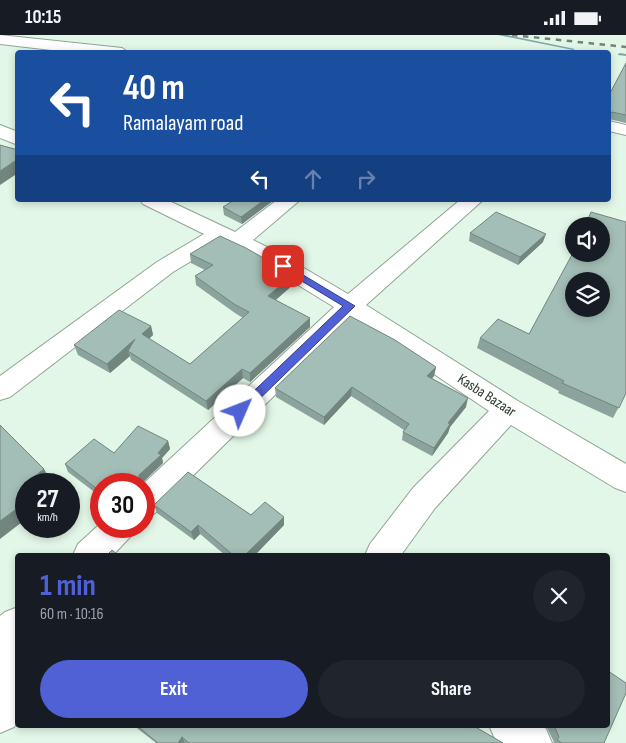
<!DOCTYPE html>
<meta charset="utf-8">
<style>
:root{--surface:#171b24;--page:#20242c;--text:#f1f3f6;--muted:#9ea1a6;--accent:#5061d6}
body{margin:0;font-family:"Sofia Sans Condensed",sans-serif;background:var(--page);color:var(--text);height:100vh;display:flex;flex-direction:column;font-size:19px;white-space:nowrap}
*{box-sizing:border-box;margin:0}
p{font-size:16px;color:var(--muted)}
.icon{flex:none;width:28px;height:28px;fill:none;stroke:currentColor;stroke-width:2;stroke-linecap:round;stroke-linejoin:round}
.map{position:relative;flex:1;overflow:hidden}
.drawer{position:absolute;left:15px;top:518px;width:595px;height:175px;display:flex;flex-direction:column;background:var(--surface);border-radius:5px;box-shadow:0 2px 8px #0003}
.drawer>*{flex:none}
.top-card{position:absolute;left:15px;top:15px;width:596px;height:152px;border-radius:5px;box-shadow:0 2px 8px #0003;background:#1a4fa0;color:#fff;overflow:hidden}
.buttons{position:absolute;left:565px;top:182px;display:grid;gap:10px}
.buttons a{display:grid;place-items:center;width:45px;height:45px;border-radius:50%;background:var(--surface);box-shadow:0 2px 8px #0003;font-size:25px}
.speed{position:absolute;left:15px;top:438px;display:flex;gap:10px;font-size:25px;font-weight:700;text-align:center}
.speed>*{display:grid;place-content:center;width:65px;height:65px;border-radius:50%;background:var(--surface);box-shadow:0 2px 8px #0003;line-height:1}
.speed small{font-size:12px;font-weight:400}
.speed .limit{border:8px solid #d22;background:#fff;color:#111}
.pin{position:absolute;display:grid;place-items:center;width:42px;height:42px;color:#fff;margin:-21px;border-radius:10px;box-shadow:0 2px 8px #0006}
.me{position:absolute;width:55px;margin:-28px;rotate:46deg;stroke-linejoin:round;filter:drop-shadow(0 0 4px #0008)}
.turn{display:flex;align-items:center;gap:18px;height:105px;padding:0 25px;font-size:22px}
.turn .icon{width:65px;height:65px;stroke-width:2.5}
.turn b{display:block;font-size:35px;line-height:42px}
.lanes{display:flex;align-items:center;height:48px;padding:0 25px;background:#0003;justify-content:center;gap:25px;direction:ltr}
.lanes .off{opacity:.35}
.round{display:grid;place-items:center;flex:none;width:52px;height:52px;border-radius:26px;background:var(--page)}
.headline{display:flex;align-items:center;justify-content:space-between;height:85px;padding:0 25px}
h1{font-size:30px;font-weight:700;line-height:38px;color:var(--accent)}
.action{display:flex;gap:10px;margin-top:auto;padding:10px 25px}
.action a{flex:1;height:58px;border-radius:30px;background:var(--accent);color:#fff;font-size:20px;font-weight:700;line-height:58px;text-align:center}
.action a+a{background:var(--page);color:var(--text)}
.status{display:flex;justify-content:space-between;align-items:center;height:35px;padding:0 25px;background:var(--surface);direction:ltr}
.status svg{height:14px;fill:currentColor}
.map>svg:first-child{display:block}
</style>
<div class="status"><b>10:15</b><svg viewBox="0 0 49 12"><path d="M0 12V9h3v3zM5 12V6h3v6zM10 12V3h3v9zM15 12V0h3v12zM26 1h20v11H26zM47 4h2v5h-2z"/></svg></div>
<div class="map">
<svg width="626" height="708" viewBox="0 0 626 708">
<rect width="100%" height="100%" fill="#e2f7e7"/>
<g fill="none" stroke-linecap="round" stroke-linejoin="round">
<path fill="#7da7a9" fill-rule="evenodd" d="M 498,0 L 507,0 L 575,14 L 573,15 Z
M 620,18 L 626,19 L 626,21 L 618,20 L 618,19 Z"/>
<defs>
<path id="minor" d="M 0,0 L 122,13 L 129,18 L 77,18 L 0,9 Z
M 609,86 L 626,90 L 626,100 L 609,96 Z
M 0,90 L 18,97 L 18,110 L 0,103 Z
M 140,165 L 167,165 L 235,197 L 277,165 L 300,165 L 253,205 L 275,216 L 348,259 L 460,165 L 483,165 L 366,270 L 518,366 L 626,429 L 626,457 L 615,453 L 511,390 L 435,473 L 401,520 L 365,520 L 370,509 L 413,453 L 489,376 L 352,284 L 155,478 L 144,482 L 143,449 L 334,272 L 259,226 L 221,208 L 173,237 L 10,362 L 0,365 L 0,341 L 157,227 L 204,199 L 143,169 Z
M 101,488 L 101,491 L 136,491 L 131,501 L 113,520 L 73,520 L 78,509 Z
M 18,572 L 18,687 L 14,692 L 0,698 L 0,581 L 5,577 Z
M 489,690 L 541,690 L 546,694 L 552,708 L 500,708 L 495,704 Z"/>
</defs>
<use href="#minor" stroke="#91a496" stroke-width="2"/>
<use href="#minor" fill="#fff" fill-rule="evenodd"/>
<path stroke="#748177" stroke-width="2.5" stroke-dasharray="5.5 5.5" stroke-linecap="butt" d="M 512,0 L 626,12"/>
</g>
<path fill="#8ca39d" d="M 626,28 L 626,88 L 609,84 L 609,85 L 609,60 Z
M 234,165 L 274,165 L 242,189 L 224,180 L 223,172 Z
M 470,198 L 543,207 L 518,230 L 469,206 Z
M 190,219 L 293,240 L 294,249 L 275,265 L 310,283 L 310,292 L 250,347 L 243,343 L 208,375 L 131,325 L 130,321 L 110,338 L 78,320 L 74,310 L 151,291 L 153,300 L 149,304 L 190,329 L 243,283 L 235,278 L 196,250 L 195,241 L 205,235 L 191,228 Z
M 529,299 L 626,358 L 613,383 L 558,358 L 559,356 L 477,313 L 480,303 Z
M 436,332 L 434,341 L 432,343 L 466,372 L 450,392 L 448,398 L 432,421 L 402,405 L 403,397 L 404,395 L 351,361 L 324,390 L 276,362 L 275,353 Z
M 168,406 L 170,414 L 162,423 L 163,428 L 142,448 L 142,449 L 101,449 L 101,462 L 68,437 L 65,429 Z
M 154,470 L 251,480 L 284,482 L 284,490 L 255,520 L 225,520 L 200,499 L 194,505 L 157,478 Z
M 133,690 L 461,690 L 466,693 L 468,690 L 472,690 L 503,708 L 156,708 Z
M 544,690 L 608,690 L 604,708 L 553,708 L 554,707 L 547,693 Z"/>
<path fill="#72857f" d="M 18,124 L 18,138 L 0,150 L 0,136 Z
M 264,165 L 274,165 L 242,189 L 241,182 Z
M 546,199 L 543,207 L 518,230 L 520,222 Z
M 293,240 L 294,249 L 269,271 L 268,261 Z
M 310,283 L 310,292 L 250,347 L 250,338 Z
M 151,291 L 153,300 L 144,308 L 142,299 Z
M 135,304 L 128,316 L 130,321 L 110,338 L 107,329 Z
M 436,332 L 434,341 L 426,350 L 427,341 Z
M 242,334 L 243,343 L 208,375 L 206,366 Z
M 352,352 L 351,361 L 324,390 L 324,382 Z
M 468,363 L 466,372 L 450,392 L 448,398 L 432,421 L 434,413 L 448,388 Z
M 168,406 L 170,414 L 162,423 L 163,428 L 142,448 L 142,449 L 139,449 L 139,440 Z
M 44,434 L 51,446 L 48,449 L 26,449 L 26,458 L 22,451 Z
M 26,467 L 26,484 L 0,504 L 0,486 Z
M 284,482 L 284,490 L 255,520 L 245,520 Z
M 198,490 L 200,499 L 194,505 L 191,497 Z
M 182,702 L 185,708 L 178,708 Z"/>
<path fill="#a3beb6" stroke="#72857f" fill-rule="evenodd" d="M 626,28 L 626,80 L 612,77 L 610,79 L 609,79 L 609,60 Z
M 0,110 L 18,115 L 18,124 L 0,136 Z
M 234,165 L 264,165 L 241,182 L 223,172 Z
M 496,177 L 546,199 L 520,222 L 470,198 Z
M 591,177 L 626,187 L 626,358 L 619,373 L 562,348 L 564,346 L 480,303 L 498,284 L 529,299 L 574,216 L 574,219 L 601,219 L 601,191 L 585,191 ZM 574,246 L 601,246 L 601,274 L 574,274 Z
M 220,201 L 246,213 L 293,240 L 268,261 L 310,283 L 250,338 L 242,334 L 206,366 L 128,316 L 135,304 L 107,329 L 74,310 L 119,275 L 151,291 L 142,299 L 190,329 L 249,277 L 234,269 L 195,241 L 213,230 L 190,219 Z
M 350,281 L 395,305 L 436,332 L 427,341 L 468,363 L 448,388 L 450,389 L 434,413 L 403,397 L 409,389 L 352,352 L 324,382 L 275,353 Z
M 0,390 L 44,434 L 22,451 L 26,455 L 26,467 L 0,486 Z
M 138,391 L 168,406 L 158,418 L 161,420 L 139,440 L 139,449 L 124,449 L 120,445 L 116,449 L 101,449 L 101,457 L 65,429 L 94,404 L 114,418 Z
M 188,437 L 251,480 L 265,467 L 284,482 L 245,520 L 233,520 L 198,490 L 191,497 L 154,470 Z
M 112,515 L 118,520 L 107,520 Z
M 608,636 L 626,648 L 626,658 L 604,708 L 562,708 L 557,705 L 559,702 L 554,690 L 608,690 Z
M 136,690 L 461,690 L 467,693 L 468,690 L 472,690 L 503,708 L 189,708 L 182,702 L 178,708 L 158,708 Z"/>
<path fill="#5061d6" stroke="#343f8b" d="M 283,228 L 355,271 L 244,379 L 236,379 L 234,376 L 236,373 L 343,271 L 280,233 L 278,231 Z"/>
<g text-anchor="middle" stroke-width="4" stroke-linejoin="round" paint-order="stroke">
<g font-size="15" fill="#2e3630" stroke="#fbfffc">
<text transform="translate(487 360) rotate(33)" y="5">Kasba Bazaar</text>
</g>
</g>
</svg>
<div class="buttons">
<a><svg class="icon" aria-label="sound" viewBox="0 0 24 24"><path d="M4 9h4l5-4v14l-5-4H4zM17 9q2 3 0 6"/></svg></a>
<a><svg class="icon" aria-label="layers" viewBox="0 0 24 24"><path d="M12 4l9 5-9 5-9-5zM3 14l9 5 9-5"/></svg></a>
</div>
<div class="speed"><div>27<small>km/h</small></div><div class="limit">30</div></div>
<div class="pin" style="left:283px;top:231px;background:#d93025"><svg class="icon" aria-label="arrive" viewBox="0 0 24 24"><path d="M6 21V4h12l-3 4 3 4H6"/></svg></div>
<svg class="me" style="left:240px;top:376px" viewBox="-20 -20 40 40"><circle r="19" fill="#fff"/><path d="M0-13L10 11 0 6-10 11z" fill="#5061d6"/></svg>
<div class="top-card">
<div class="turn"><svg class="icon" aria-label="left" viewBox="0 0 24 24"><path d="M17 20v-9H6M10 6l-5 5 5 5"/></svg><div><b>40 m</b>Ramalayam road</div></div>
<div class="lanes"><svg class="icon" aria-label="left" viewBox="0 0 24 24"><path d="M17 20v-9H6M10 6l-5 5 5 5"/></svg><svg class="icon off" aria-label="ahead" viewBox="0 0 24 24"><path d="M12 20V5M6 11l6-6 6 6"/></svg><svg class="icon off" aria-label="right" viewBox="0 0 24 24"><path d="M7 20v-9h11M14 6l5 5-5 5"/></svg></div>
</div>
<section class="drawer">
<div class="headline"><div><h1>1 min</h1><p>60 m · 10:16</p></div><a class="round"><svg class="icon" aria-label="close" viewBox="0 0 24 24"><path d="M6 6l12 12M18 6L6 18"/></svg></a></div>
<div class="action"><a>Exit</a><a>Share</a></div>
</section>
</div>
